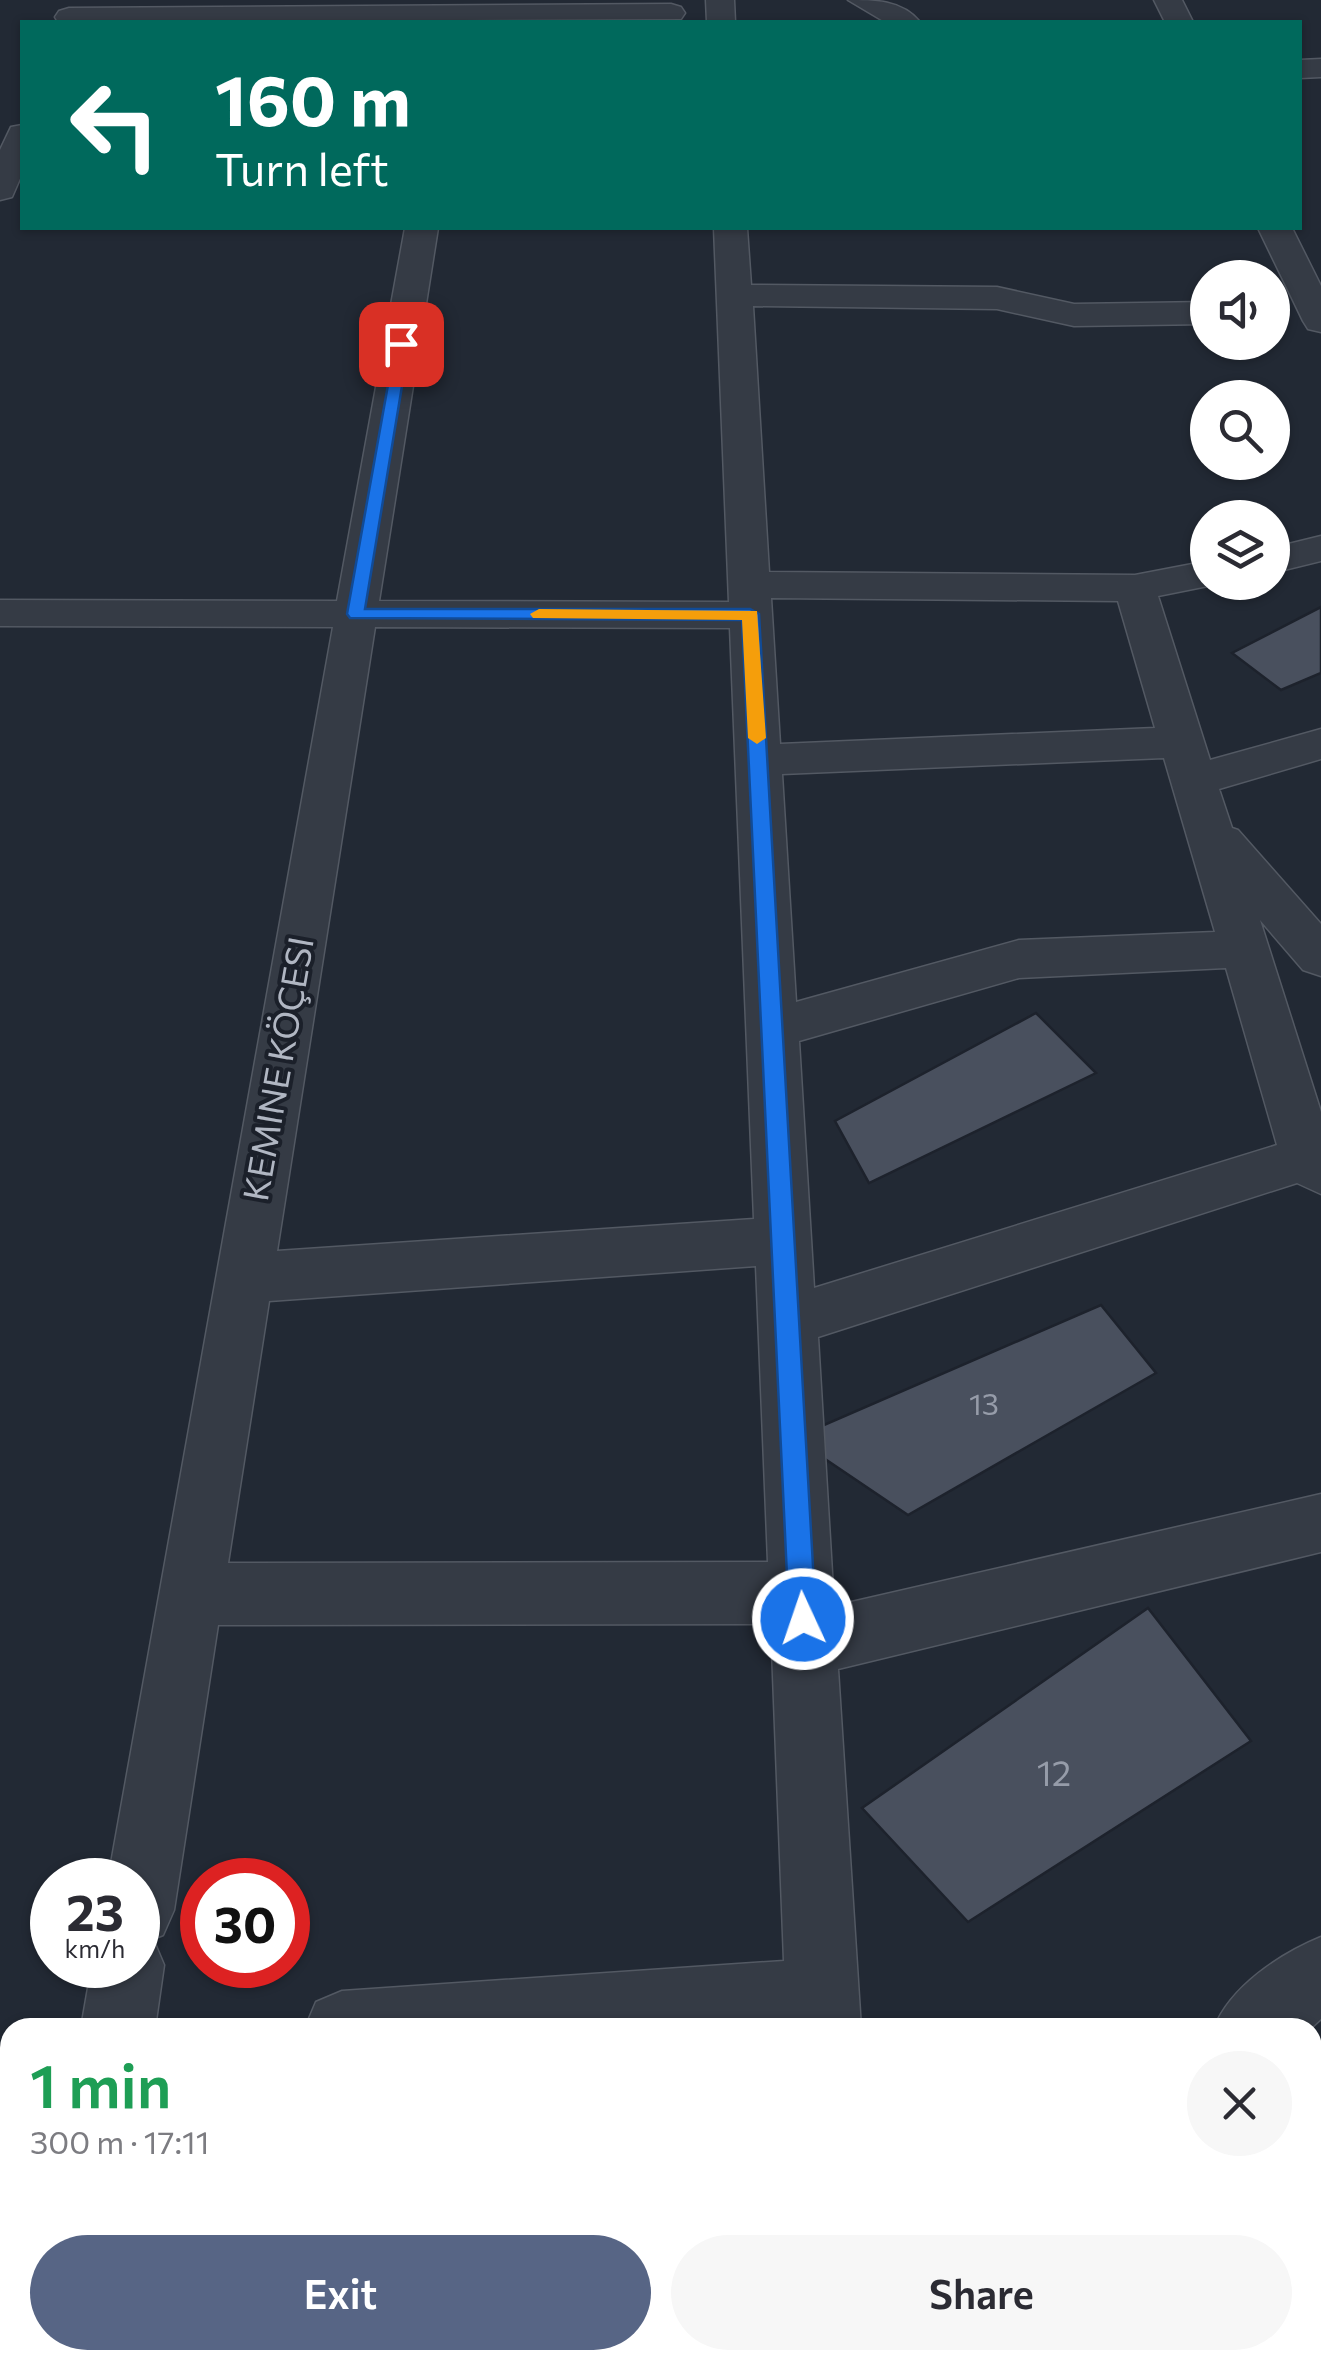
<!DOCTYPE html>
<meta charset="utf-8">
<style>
:root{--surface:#fff;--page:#f7f7f7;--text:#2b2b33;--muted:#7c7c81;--accent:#576585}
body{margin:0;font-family:Commissioner,sans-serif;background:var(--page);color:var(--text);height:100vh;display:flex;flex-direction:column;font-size:38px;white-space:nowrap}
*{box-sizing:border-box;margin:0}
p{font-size:32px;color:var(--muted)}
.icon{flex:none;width:55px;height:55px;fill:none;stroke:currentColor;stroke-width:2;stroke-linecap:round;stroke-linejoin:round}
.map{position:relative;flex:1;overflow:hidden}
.side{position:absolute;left:0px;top:2018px;width:1322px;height:352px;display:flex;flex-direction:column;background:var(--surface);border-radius:30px 30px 0 0;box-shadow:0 2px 8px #0004}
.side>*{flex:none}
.banner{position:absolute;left:20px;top:20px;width:1282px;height:210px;border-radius:0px;box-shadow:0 2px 8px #0004;background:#00695c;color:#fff;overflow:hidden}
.buttons{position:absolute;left:1190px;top:260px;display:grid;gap:20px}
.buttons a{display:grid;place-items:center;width:100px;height:100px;border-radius:50%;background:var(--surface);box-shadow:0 2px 8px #0004;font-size:50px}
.speed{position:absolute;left:30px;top:1858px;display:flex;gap:20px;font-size:50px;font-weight:700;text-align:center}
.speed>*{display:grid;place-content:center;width:130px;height:130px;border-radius:50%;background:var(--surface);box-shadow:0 2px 8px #0004;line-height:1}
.speed small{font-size:25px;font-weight:400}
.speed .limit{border:15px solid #d22;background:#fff;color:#111}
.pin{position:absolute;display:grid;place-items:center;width:85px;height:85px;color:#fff;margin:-42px;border-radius:20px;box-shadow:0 5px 15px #0006}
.me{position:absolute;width:110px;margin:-55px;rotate:357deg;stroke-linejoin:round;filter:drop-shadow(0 0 8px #0008)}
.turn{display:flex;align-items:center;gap:35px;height:210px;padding:0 30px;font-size:45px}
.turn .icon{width:130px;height:130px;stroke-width:2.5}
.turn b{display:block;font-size:70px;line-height:85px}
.round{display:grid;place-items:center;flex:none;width:105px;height:105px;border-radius:52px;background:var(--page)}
.headline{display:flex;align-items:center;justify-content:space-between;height:170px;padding:0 30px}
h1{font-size:60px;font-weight:600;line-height:75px;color:#1e9e55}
.button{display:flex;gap:20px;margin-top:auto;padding:20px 30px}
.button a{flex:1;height:115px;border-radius:60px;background:var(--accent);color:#fff;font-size:40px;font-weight:600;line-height:115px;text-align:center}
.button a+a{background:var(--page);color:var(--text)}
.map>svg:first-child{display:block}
</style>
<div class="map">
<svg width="1321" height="2368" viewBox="0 0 1321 2368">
<rect width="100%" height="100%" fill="#222934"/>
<path fill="#49505e" stroke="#1d222c" stroke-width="2.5" d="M 1321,607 L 1321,673 L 1281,690 L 1232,653 Z
M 1036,1013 L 1096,1073 L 869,1183 L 835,1121 Z
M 1101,1305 L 1156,1373 L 908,1515 L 794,1438 Z
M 1148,1608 L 1251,1741 L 968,1922 L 862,1808 Z
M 1312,2292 L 1321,2305 L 1321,2368 L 1007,2368 L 1018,2360 L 1312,2360 Z"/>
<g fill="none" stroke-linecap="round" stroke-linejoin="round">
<defs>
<path id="minor" d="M 706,0 L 734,0 L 735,22 L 707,22 Z
M 848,0 C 874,0 902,0 920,22 L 885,22 Z
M 1154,0 L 1182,0 L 1193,22 L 1165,22 Z
M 671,4 L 681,7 L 685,13 L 681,19 L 58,22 L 55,17 L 59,11 L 69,8 Z
M 1321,59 L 1321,77 L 1300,78 L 1300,60 Z
M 22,125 L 22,174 L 12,197 L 0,200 L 0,150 L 11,127 Z
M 405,228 L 438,228 L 379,601 L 729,602 L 714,228 L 747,228 L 751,285 L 997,287 L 1074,304 L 1208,302 L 1208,324 L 1074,326 L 997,309 L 753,306 L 769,572 L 1135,575 L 1208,561 L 1208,582 L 1223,583 L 1158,596 L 1210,760 L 1321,729 L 1321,759 L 1219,789 L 1232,828 L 1238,830 L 1321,924 L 1321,976 L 1303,970 L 1260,920 L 1321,1112 L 1321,1194 L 1297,1183 L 818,1337 L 834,1606 L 1321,1494 L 1321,1552 L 838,1669 L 861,2028 L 305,2028 L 316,2002 L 342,1991 L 784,1961 L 771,1624 L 218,1625 L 174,1910 L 163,1935 L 153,1939 L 164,1965 L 155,2028 L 81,2028 L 92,1965 L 138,1965 L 138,1880 L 108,1880 L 333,627 L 0,626 L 0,600 L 337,601 ZM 771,598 L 1118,601 L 1155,728 L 780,744 ZM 375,627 L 730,628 L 754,1219 L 277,1251 ZM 1164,758 L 1215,932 L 1019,940 L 796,1002 L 782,774 ZM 1226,968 L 1277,1145 L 814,1288 L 799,1041 L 1019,978 ZM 756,1266 L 768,1562 L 228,1563 L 269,1301 Z
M 1258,228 L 1292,228 L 1321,286 L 1321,332 L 1308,329 L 1303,321 Z
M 1321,536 L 1321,561 L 1272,573 L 1272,548 Z
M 1321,1937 L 1321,2019 L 1311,2028 L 1214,2028 C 1231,1986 1280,1954 1321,1937 Z
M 1312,2081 L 1321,2085 L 1321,2169 L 1312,2166 Z
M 24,2360 L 106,2360 L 105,2368 L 23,2368 Z
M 800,2360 L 882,2360 L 882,2368 L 800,2368 Z"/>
</defs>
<use href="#minor" stroke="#535963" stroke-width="3"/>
<use href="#minor" fill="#353b45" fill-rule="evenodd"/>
</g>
<path fill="#1a73e8" stroke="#114b97" stroke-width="2.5" d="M 396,340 L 409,344 L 365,609 L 750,609 L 759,614 L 816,1619 L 812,1628 L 803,1632 L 793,1628 L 789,1619 L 742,620 L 350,618 L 347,614 Z"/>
<path fill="#f59e0b" d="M 539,609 L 757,611 L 766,738 L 757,744 L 748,738 L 742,620 L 533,618 L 530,614 Z"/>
<g text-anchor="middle" stroke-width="8" stroke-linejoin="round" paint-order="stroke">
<g font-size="30" fill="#969ca9">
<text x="984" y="1415">13</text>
</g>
<g font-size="35" fill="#b0b6c2" stroke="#1b202a">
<text transform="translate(279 1069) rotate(-80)" y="12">KEMINE KÖÇESI</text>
</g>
<g font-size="35" fill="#969ca9">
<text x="1054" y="1786">12</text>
</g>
</g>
</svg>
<div class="buttons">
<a><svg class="icon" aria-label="sound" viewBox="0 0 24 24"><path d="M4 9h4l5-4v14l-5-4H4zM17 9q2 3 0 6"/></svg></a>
<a><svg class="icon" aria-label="search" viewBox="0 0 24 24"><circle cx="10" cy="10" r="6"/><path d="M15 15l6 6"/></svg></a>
<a><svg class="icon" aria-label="layers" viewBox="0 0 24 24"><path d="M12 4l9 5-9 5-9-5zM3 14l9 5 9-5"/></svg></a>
</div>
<div class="speed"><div>23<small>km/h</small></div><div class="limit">30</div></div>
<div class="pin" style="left:401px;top:344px;background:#d93025"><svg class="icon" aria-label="arrive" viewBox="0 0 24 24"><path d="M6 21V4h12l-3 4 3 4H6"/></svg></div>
<svg class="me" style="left:803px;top:1619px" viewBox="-20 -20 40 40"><circle r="17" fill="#1a73e8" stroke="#fff" stroke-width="3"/><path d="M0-11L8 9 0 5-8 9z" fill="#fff"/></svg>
<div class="banner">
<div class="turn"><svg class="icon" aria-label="left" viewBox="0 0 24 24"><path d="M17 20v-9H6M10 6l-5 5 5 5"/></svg><div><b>160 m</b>Turn left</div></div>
</div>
<section class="side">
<div class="headline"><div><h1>1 min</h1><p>300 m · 17:11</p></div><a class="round"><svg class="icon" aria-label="close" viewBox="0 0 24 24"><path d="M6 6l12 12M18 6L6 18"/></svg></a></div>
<div class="button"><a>Exit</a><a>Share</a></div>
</section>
</div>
